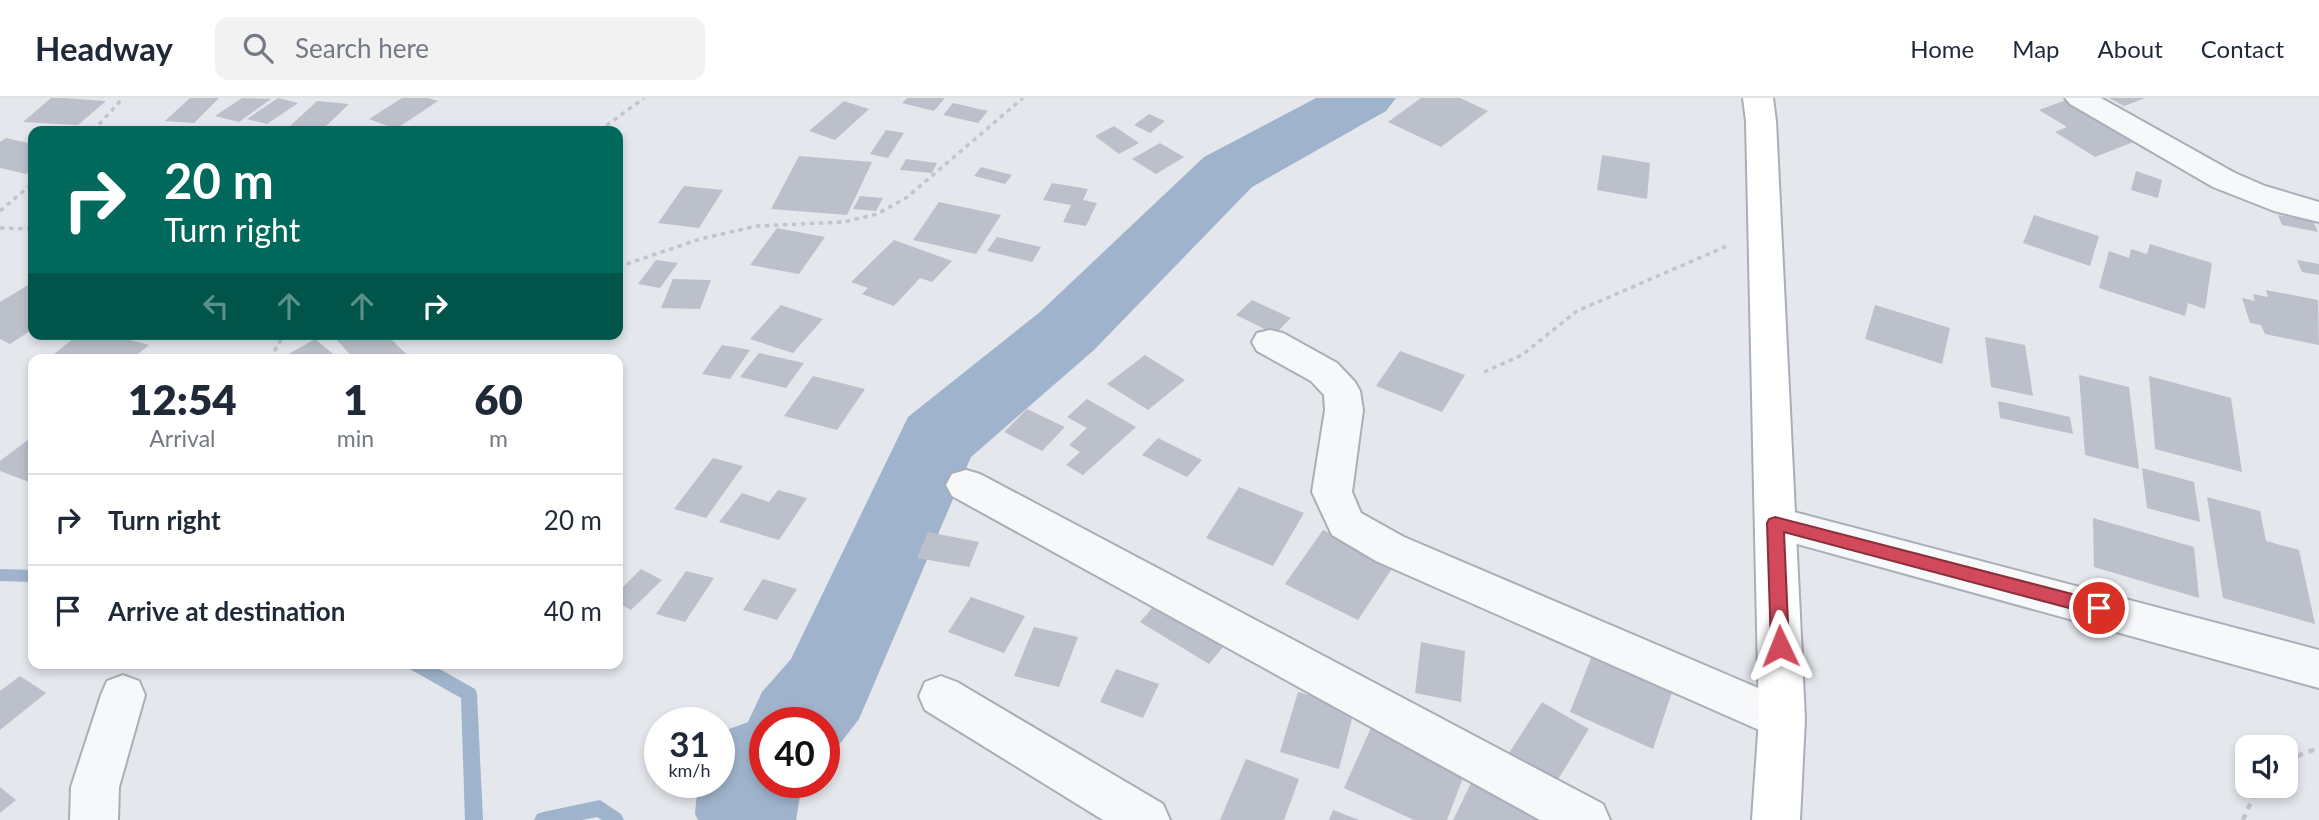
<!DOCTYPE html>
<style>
:root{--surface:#fff;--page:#f2f2f3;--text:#1f2937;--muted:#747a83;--line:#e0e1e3}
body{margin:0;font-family:Lato,sans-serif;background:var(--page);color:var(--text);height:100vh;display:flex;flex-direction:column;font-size:26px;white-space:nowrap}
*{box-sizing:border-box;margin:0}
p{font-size:23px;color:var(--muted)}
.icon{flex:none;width:38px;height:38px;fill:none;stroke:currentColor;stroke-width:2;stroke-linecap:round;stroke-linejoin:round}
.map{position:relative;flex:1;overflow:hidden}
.panel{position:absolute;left:28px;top:256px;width:595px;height:315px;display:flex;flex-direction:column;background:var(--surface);border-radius:14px;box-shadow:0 4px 10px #0003}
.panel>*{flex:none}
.top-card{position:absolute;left:28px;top:28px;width:595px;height:214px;border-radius:14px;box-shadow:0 4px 10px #0003;background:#00695c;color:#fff;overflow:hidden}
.fabs{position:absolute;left:2235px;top:637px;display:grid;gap:14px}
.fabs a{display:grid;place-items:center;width:63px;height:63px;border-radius:14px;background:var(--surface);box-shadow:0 4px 10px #0003;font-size:35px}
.speed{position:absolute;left:644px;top:609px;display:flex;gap:14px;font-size:35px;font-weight:700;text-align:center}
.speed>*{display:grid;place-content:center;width:91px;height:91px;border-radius:50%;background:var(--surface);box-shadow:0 4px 10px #0003;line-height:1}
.speed small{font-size:18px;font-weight:400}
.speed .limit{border:10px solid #d22;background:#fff;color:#111}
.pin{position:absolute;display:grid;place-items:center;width:60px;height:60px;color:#fff;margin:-30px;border:4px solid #fff;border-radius:50%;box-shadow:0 2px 7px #0007}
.me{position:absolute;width:77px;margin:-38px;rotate:358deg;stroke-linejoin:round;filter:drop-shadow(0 0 5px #0008)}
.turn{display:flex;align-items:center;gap:24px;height:147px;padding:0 21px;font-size:32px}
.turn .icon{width:91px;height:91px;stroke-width:2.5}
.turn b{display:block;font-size:49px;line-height:60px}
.lanes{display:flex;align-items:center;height:66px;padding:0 21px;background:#0003;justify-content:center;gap:35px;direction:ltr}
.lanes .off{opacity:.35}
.eta{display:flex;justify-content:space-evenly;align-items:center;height:119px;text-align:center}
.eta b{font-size:42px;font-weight:800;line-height:49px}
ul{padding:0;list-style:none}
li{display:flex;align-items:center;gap:21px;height:91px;padding:0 21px;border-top:2px solid var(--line)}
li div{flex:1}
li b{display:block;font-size:26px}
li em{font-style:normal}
header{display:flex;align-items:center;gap:42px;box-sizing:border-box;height:98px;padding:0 35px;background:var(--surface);border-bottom:2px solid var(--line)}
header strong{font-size:33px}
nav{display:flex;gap:38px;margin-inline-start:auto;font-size:24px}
.search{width:490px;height:63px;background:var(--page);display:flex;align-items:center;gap:18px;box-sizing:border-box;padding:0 24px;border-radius:14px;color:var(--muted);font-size:26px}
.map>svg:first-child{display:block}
</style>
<header>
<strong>Headway</strong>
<div class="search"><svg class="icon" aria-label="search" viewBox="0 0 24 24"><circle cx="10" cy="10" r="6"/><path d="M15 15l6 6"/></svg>Search here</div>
<nav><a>Home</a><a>Map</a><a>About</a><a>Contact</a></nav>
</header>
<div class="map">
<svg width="2319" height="722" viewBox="0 0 2319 722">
<rect width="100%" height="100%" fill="#e4e7ec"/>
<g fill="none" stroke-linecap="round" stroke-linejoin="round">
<path fill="#9fb4cc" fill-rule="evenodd" d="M 0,471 L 33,472 L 33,484 L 0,483 Z
M 406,565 L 429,565 L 475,591 L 477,596 L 483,722 L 465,722 L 461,600 L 408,570 Z
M 600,702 L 621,716 L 624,722 L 602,722 L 597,719 L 582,722 L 534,722 L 537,716 L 543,714 Z
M 747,708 L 753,710 L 756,716 L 753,722 L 735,722 L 741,710 Z"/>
<path fill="#9fb4cc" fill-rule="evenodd" d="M 1316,0 L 1396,0 L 1386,13 L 1252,89 L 1094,252 L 971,359 L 859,621 L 832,656 L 824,659 L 824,625 L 765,625 L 765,684 L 806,684 L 800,698 L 796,722 L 698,722 L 695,716 L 698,684 L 719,684 L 719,643 L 729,631 L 748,624 L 762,594 L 791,561 L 908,319 L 1040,214 L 1204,59 Z"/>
</g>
<path fill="#bbc0ca" d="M 51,0 L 64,0 L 106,3 L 78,27 L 23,24 Z
M 190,0 L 219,0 L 194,25 L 165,23 Z
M 242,0 L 271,1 L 239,24 L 215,18 Z
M 278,0 L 298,5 L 267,26 L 247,21 Z
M 402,0 L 428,0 L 438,3 L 396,31 L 369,21 Z
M 907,0 L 945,0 L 934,13 L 902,5 Z
M 1421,0 L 1460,0 L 1488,13 L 1441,49 L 1388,24 Z
M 2109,0 L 2145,0 L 2124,8 Z
M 2066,2 L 2136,43 L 2095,59 L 2055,34 L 2067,29 L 2039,12 Z
M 317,3 L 349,6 L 321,33 L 288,30 Z
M 844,3 L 869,11 L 835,42 L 809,33 Z
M 953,5 L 988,13 L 978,25 L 943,17 Z
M 1149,16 L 1165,23 L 1150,35 L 1134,27 Z
M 1114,28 L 1139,45 L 1119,56 L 1095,38 Z
M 886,32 L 904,35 L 888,60 L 870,56 Z
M 6,40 L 33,46 L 33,71 L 26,76 L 0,70 L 0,44 Z
M 1160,45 L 1184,59 L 1156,76 L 1132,61 Z
M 1602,57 L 1650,65 L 1647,101 L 1597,92 Z
M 799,58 L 872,64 L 847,117 L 771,111 Z
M 906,61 L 937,65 L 932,75 L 900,72 Z
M 981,69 L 1012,77 L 1005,86 L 974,78 Z
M 2136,73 L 2162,82 L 2158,100 L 2131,92 Z
M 1052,85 L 1088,91 L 1083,102 L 1097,105 L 1086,128 L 1063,124 L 1071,107 L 1043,102 Z
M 684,88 L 723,92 L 699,130 L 658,125 Z
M 860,98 L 883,100 L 876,113 L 853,111 Z
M 939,104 L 1001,117 L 976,156 L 913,142 Z
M 2034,117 L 2099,138 L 2090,168 L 2023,145 Z
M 2278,117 L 2313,123 L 2318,134 L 2282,127 Z
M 777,130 L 825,139 L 799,176 L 750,167 Z
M 997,139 L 1041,149 L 1032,164 L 987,153 Z
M 894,142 L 952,163 L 932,184 L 920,180 L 894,208 L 862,196 L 868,190 L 851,184 Z
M 2150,146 L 2212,165 L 2205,211 L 2188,205 L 2185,218 L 2099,190 L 2109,153 L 2129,160 L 2131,151 L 2147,156 Z
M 656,162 L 678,165 L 660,190 L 638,186 Z
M 2297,162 L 2319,166 L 2319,177 L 2302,174 Z
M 673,181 L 711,182 L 700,211 L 661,210 Z
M 33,184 L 33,231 L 10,246 L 0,241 L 0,204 Z
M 2266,192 L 2318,202 L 2319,247 L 2265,236 L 2261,227 L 2250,225 L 2242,200 L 2255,203 L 2253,196 L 2268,199 Z
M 1252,202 L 1291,220 L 1275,236 L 1236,217 Z
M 781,207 L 823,221 L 793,255 L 750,241 Z
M 1875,207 L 1950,230 L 1942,266 L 1865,241 Z
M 79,236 L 107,236 L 149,247 L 132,261 L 66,261 L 53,257 Z
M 345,236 L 386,236 L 408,258 L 403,261 L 354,261 L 336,241 Z
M 1985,239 L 2025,247 L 2033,298 L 1991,289 Z
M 315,241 L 339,261 L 280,261 Z
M 722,247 L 750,252 L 730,281 L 702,276 Z
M 1400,253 L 1465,277 L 1442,314 L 1376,288 Z
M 759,255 L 804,265 L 786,290 L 740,279 Z
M 1145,257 L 1185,282 L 1148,312 L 1107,286 Z
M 2079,277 L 2129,289 L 2139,371 L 2085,357 Z
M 813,278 L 865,291 L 837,332 L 784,318 Z
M 2149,278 L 2231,300 L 2242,374 L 2155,351 Z
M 1087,301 L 1136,329 L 1083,377 L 1066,367 L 1080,354 L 1069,347 L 1087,330 L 1067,319 Z
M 1998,303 L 2070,319 L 2073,336 L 2000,320 Z
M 1027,311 L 1065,329 L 1042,353 L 1004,334 Z
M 33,338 L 33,381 L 29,384 L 0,373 L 0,363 Z
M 1158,340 L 1202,362 L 1187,379 L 1142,357 Z
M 713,360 L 743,368 L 706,420 L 674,411 Z
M 2142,370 L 2194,384 L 2200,424 L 2147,410 Z
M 1239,389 L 1304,415 L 1273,468 L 1206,440 Z
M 778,392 L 807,400 L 779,442 L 719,424 L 742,395 L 769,404 Z
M 2207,399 L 2260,413 L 2266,443 L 2299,452 L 2315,526 L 2223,500 Z
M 2093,420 L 2194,449 L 2199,500 L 2094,469 Z
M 1323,432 L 1395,466 L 1358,522 L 1285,486 Z
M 928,434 L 979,444 L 969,469 L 917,460 Z
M 641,471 L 662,482 L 631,512 L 618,505 L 618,494 Z
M 686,473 L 714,480 L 685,524 L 656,516 Z
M 763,481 L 797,491 L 777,522 L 743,512 Z
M 971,499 L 1025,518 L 1004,555 L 948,534 Z
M 1160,501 L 1229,542 L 1209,566 L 1140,524 Z
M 1034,529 L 1078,539 L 1059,589 L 1014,578 Z
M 1421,544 L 1465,553 L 1461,604 L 1415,595 Z
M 1591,560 L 1672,594 L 1653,651 L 1570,614 Z
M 1116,571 L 1159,586 L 1143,620 L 1100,604 Z
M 20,578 L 46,595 L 0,632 L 0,593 Z
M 1298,594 L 1355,609 L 1339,671 L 1280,654 Z
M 1542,604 L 1589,631 L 1557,683 L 1509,655 Z
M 1374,623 L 1469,664 L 1447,722 L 1414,722 L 1344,690 Z
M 1246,661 L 1299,681 L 1284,722 L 1220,722 Z
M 1474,679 L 1562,722 L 1453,722 Z
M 0,689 L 16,702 L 0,715 Z
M 1333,712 L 1359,722 L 1329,722 Z"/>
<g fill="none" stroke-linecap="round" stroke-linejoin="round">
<defs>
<path id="street" d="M 2065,0 L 2101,0 L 2235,75 L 2265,88 L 2319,104 L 2319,124 L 2274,113 L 2213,89 L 2070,6 Z
M 1270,232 L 1283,235 L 1337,265 L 1355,284 L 1360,293 L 1363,312 L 1352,394 L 1361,415 L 1404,439 L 1798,607 L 1805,621 L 1798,635 L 1782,641 L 1766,635 L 1376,463 L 1332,437 L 1312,394 L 1325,312 L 1324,297 L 1311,283 L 1257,253 L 1252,244 L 1257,235 Z
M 966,372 L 980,376 L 1603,706 L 1610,722 L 1540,722 L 952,398 L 946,387 L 952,376 Z
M 1775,409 L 2319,552 L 2319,590 L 1761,436 L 1755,425 L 1761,414 Z
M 123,577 L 139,583 L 145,597 L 119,689 L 118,722 L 70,722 L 71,689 L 101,597 L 107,583 Z
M 941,578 L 957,584 L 1163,706 L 1170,722 L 1103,722 L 925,612 L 919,598 L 925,584 Z"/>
<path id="secondary" d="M 1743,0 L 1773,0 L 1776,23 L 1805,621 L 1800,722 L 1752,722 L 1759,621 L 1746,23 Z"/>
</defs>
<use href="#street" stroke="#a9aeb7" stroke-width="4"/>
<use href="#secondary" stroke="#a9aeb7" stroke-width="4"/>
<path stroke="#c2c5cb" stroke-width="3.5" stroke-dasharray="4.5 4.5" stroke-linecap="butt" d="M 93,33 L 123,0
M 599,33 L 644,0
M 0,113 L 33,85
M 0,130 L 33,131
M 618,169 L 700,141 L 757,128 L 843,124 L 877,116 L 906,100 L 1023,0
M 270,261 L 284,236
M 1484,274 L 1522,257 L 1577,213 L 1727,148"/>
<path stroke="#c2c5cb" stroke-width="4.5" stroke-dasharray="6 6" stroke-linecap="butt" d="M 2286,662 L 2319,650
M 2243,722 L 2258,688"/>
<use href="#street" fill="#f7f8fa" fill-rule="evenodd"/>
<use href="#secondary" fill="#fff" fill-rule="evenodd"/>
</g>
<path fill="#d1495b" stroke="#882f3b" stroke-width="2" d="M 1775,419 L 2099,503 L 2105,505 L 2108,510 L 2105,515 L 2099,518 L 1784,434 L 1789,548 L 1786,553 L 1780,556 L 1773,553 L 1771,548 L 1767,425 L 1769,421 Z"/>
</svg>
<div class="fabs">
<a><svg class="icon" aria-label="sound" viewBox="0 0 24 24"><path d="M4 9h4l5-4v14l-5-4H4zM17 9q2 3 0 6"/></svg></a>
</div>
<div class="speed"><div>31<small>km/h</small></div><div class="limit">40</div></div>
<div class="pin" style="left:2099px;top:510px;background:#d93025"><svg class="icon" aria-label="arrive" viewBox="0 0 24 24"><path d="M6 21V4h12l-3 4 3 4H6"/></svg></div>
<svg class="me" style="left:1780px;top:548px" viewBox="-20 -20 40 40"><path d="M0-17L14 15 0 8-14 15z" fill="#d1495b" stroke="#fff" stroke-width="4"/></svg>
<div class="top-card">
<div class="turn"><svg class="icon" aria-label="right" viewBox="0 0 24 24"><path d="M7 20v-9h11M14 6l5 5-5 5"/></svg><div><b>20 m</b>Turn right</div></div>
<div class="lanes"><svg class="icon off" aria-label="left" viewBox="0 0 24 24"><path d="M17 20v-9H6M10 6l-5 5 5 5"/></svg><svg class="icon off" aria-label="ahead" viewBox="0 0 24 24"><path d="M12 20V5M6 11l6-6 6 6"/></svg><svg class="icon off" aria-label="ahead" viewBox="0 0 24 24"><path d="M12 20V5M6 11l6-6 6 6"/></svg><svg class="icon" aria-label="right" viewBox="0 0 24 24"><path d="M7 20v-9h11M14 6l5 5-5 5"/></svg></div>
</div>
<section class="panel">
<div class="eta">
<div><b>12:54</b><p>Arrival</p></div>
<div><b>1</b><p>min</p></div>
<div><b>60</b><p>m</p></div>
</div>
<ul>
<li><svg class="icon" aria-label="right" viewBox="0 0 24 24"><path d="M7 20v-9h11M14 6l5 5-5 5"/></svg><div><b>Turn right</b></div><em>20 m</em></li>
<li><svg class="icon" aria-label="arrive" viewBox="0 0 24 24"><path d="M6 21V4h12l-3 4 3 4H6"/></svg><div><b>Arrive at destination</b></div><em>40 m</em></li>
</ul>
</section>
</div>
